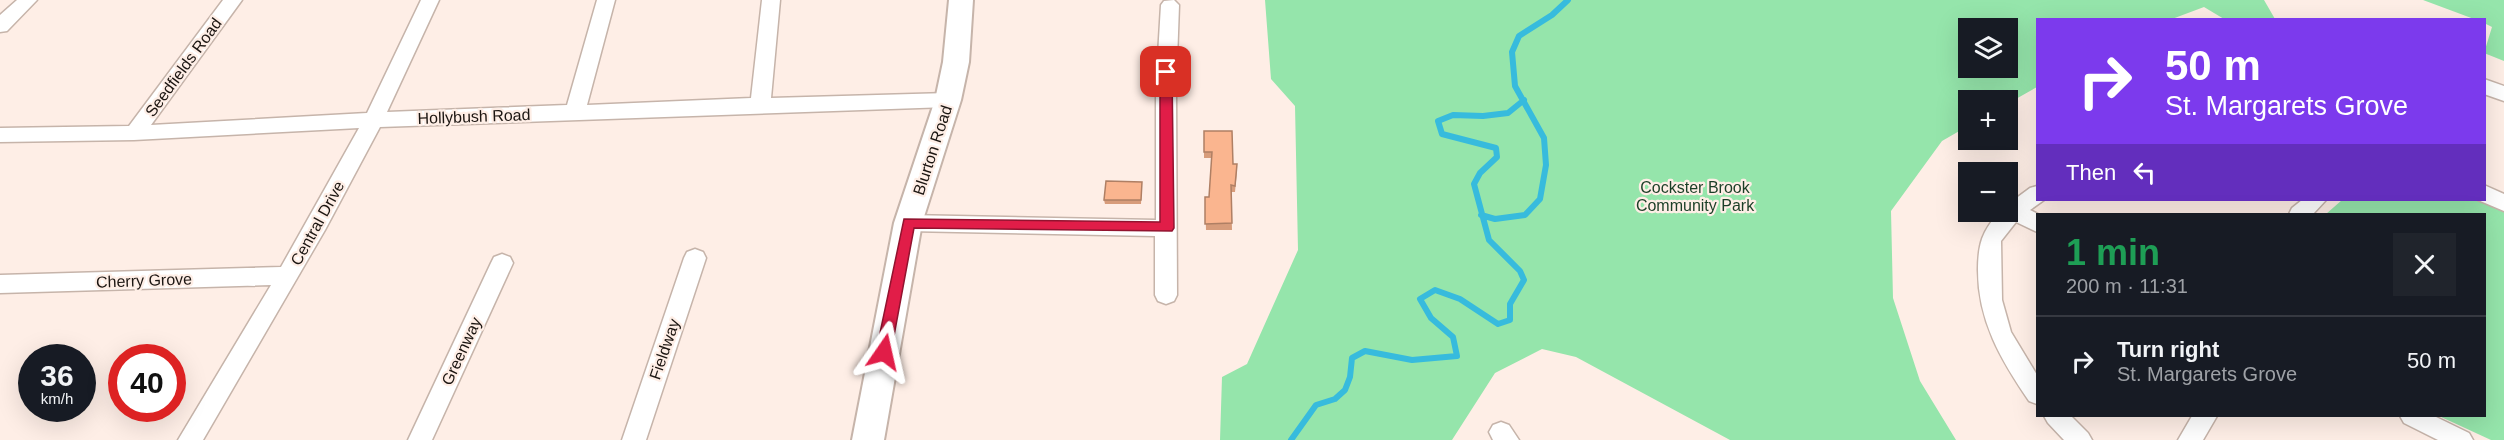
<!DOCTYPE html>
<meta charset="utf-8">
<style>
:root{--surface:#171b24;--page:#20242c;--text:#f1f3f6;--muted:#9ea1a6;--line:#363941}
body{margin:0;font-family:Arial,sans-serif;background:var(--page);color:var(--text);height:100vh;display:flex;flex-direction:column;font-size:22px;white-space:nowrap}
*{box-sizing:border-box;margin:0}
p{font-size:20px;color:var(--muted)}
.icon{flex:none;width:33px;height:33px;fill:none;stroke:currentColor;stroke-width:2;stroke-linecap:round;stroke-linejoin:round}
.map{position:relative;flex:1;overflow:hidden}
.side{position:absolute;left:2036px;top:213px;width:450px;height:204px;display:flex;flex-direction:column;background:var(--surface);border-radius:0px;box-shadow:0 6px 24px #0002}
.side>*{flex:none}
.banner{position:absolute;left:2036px;top:18px;width:450px;height:183px;border-radius:0px;box-shadow:0 6px 24px #0002;background:#7c3aed;color:#fff;overflow:hidden}
.controls{position:absolute;left:1958px;top:18px;display:grid;gap:12px}
.controls a{display:grid;place-items:center;width:60px;height:60px;border-radius:0px;background:var(--surface);box-shadow:0 6px 24px #0002;font-size:30px}
.speed{position:absolute;left:18px;top:344px;display:flex;gap:12px;font-size:30px;font-weight:700;text-align:center}
.speed>*{display:grid;place-content:center;width:78px;height:78px;border-radius:50%;background:var(--surface);box-shadow:0 6px 24px #0002;line-height:1}
.speed small{font-size:15px;font-weight:400}
.speed .limit{border:9px solid #d22;background:#fff;color:#111}
.pin{position:absolute;display:grid;place-items:center;width:51px;height:51px;color:#fff;margin:-26px;border-radius:12px;box-shadow:0 3px 9px #0006}
.me{position:absolute;width:66px;margin:-33px;rotate:11deg;stroke-linejoin:round;filter:drop-shadow(0 0 4px #0008)}
.turn{display:flex;align-items:center;gap:21px;height:126px;padding:0 30px;font-size:27px}
.turn .icon{width:78px;height:78px;stroke-width:2.5}
.turn b{display:block;font-size:42px;line-height:51px}
.then{display:flex;align-items:center;height:57px;padding:0 30px;background:#0003;gap:12px;font-size:22px}
.round{display:grid;place-items:center;flex:none;width:63px;height:63px;border-radius:0px;background:var(--page)}
.summary{display:flex;align-items:center;justify-content:space-between;height:102px;padding:0 30px}
h1{font-size:36px;font-weight:700;line-height:45px;color:#1e9e55}
ul{padding:0;list-style:none}
li{display:flex;align-items:center;gap:18px;height:90px;padding:0 30px;border-top:2px solid var(--line)}
li div{flex:1}
li b{display:block;font-size:22px}
li em{font-style:normal}
.map>svg:first-child{display:block}
</style>
<div class="map">
<svg width="2504" height="440" viewBox="0 0 2504 440">
<rect width="100%" height="100%" fill="#feeee6"/>
<path fill="#95e5ab" fill-rule="evenodd" d="M 1265,0 L 2264,0 L 2275,19 L 2224,19 L 2204,7 L 2172,19 L 2037,20 L 2037,87 L 2007,104 L 2007,100 L 1968,100 L 1968,126 L 1942,141 L 1891,211 L 1893,298 L 1920,381 L 1956,440 L 1730,440 L 1576,357 L 1542,349 L 1495,373 L 1452,440 L 1220,440 L 1222,377 L 1247,364 L 1298,250 L 1295,106 L 1271,79 ZM 1968,28 L 2007,28 L 2007,68 L 1968,68 Z
M 2423,0 L 2504,0 L 2504,61 L 2484,53 L 2492,27 L 2484,23 L 2484,20 L 2474,19 Z
M 2342,200 L 2481,200 L 2504,212 L 2504,440 L 2491,440 L 2439,416 L 2484,416 L 2484,214 L 2326,214 Z"/>
<g fill="none" stroke-linecap="round" stroke-linejoin="round">
<path stroke="#37bbdd" stroke-width="6" d="M 1481,215 L 1495,219 L 1525,215 L 1540,199 L 1546,165 L 1544,138 L 1515,86 L 1512,52 L 1519,36 L 1552,15 L 1568,0
M 1291,440 L 1316,405 L 1335,399 L 1345,390 L 1350,377 L 1352,358 L 1365,351 L 1412,360 L 1457,356 L 1453,337 L 1431,318 L 1420,299 L 1435,290 L 1460,299 L 1498,324 L 1510,320 L 1510,304 L 1524,280 L 1520,271 L 1489,240 L 1474,184 L 1480,173 L 1497,157 L 1496,148 L 1442,134 L 1438,121 L 1453,115 L 1483,116 L 1508,113 L 1524,100"/>
<defs>
<path id="street" d="M 17,0 L 37,0 L 7,31 L 0,32 L 0,15 Z
M 223,0 L 242,0 L 151,125 L 367,113 L 421,0 L 439,0 L 387,112 L 567,105 L 597,0 L 615,0 L 587,105 L 751,98 L 762,0 L 780,0 L 771,98 L 948,93 L 955,95 L 958,100 L 955,105 L 948,107 L 380,127 L 325,230 L 203,440 L 178,440 L 271,285 L 0,293 L 0,275 L 281,267 L 359,128 L 134,140 L 0,142 L 0,128 L 129,126 Z
M 1174,0 L 1179,5 L 1176,89 L 1177,295 L 1174,301 L 1166,304 L 1158,301 L 1155,295 L 1155,236 L 908,231 L 901,229 L 897,223 L 901,217 L 908,215 L 1156,220 L 1156,89 L 1161,5 L 1164,1 Z
M 2484,79 L 2504,86 L 2504,101 L 2484,94 Z
M 2484,185 L 2504,194 L 2504,211 L 2478,200 L 2484,200 Z
M 2037,186 L 2037,200 L 2044,200 L 2030,210 L 2038,214 L 2037,232 L 2016,222 L 2001,241 L 2002,300 L 2011,332 L 2037,375 L 2037,404 L 2029,401 C 2001,360 1978,321 1978,270 C 1978,245 1982,230 2000,212 L 2007,212 L 2007,205 L 2030,188 Z
M 2302,200 L 2326,200 L 2313,214 L 2289,214 L 2292,208 Z
M 695,249 L 703,252 L 706,258 L 646,440 L 622,440 L 684,258 L 687,252 Z
M 502,254 L 510,257 L 513,263 L 432,440 L 408,440 L 491,263 L 494,257 Z
M 2044,416 L 2071,416 L 2088,433 L 2092,440 L 2064,440 L 2048,423 Z
M 2192,416 L 2217,416 L 2203,440 L 2178,440 Z
M 2400,416 L 2434,416 L 2469,433 L 2473,440 L 2438,440 L 2404,423 Z
M 1501,422 L 1509,425 L 1519,440 L 1493,440 L 1489,432 L 1493,425 Z"/>
<path id="secondary" d="M 949,0 L 973,0 L 969,62 L 961,100 L 922,223 L 884,440 L 852,440 L 894,223 L 935,100 L 943,62 Z"/>
</defs>
<use href="#street" stroke="#c6b4aa" stroke-width="3"/>
<use href="#secondary" stroke="#c6b4aa" stroke-width="4"/>
<use href="#street" fill="#fff" fill-rule="evenodd"/>
<use href="#secondary" fill="#fff" fill-rule="evenodd"/>
</g>
<path fill="#d79c7b" d="M 1204,131 L 1233,164 L 1237,171 L 1235,192 L 1231,192 L 1232,230 L 1206,230 L 1205,197 L 1209,197 L 1212,158 L 1204,158 Z
M 1142,182 L 1141,204 L 1105,204 L 1104,200 Z"/>
<path fill="#fab58f" stroke="#af7f64" stroke-width="1.5" d="M 1204,131 L 1232,131 L 1233,164 L 1237,164 L 1235,186 L 1231,185 L 1232,223 L 1205,224 L 1205,197 L 1209,197 L 1212,152 L 1204,152 Z
M 1106,181 L 1142,182 L 1141,200 L 1104,200 Z"/>
<path fill="#e11d48" stroke="#92132f" stroke-width="1.5" d="M 1166,68 L 1172,72 L 1174,228 L 1172,231 L 914,228 L 891,352 L 889,356 L 884,358 L 878,356 L 876,352 L 904,219 L 1160,222 L 1160,72 Z"/>
<g text-anchor="middle" stroke-width="4.5" stroke-linejoin="round" paint-order="stroke">
<g font-size="16" fill="#1b1511" stroke="#feeee6">
<text transform="translate(183 67) rotate(-54)" y="6">Seedfields Road</text>
<text transform="translate(474 116) rotate(-2)" y="6">Hollybush Road</text>
<text transform="translate(932 150) rotate(-72)" y="6">Blurton Road</text>
<text transform="translate(317 223) rotate(-61)" y="6">Central Drive</text>
<text transform="translate(144 280) rotate(-2)" y="6">Cherry Grove</text>
<text transform="translate(664 349) rotate(-71)" y="6">Fieldway</text>
<text transform="translate(461 351) rotate(-65)" y="6">Greenway</text>
</g>
<g font-size="16" fill="#1a3e26" stroke="#feeee6">
<text x="1695" y="193">Cockster Brook<tspan x="1695" dy="18">Community Park</tspan></text>
</g>
</g>
</svg>
<div class="controls">
<a><svg class="icon" aria-label="layers" viewBox="0 0 24 24"><path d="M12 4l9 5-9 5-9-5zM3 14l9 5 9-5"/></svg></a>
<a>+</a>
<a>−</a>
</div>
<div class="speed"><div>36<small>km/h</small></div><div class="limit">40</div></div>
<div class="pin" style="left:1166px;top:72px;background:#d93025"><svg class="icon" aria-label="arrive" viewBox="0 0 24 24"><path d="M6 21V4h12l-3 4 3 4H6"/></svg></div>
<svg class="me" style="left:884px;top:352px" viewBox="-20 -20 40 40"><path d="M0-17L14 15 0 8-14 15z" fill="#e11d48" stroke="#fff" stroke-width="4"/></svg>
<div class="banner">
<div class="turn"><svg class="icon" aria-label="right" viewBox="0 0 24 24"><path d="M7 20v-9h11M14 6l5 5-5 5"/></svg><div><b>50 m</b>St. Margarets Grove</div></div>
<div class="then">Then<svg class="icon" aria-label="left" viewBox="0 0 24 24"><path d="M17 20v-9H6M10 6l-5 5 5 5"/></svg></div>
</div>
<section class="side">
<div class="summary"><div><h1>1 min</h1><p>200 m · 11:31</p></div><a class="round"><svg class="icon" aria-label="close" viewBox="0 0 24 24"><path d="M6 6l12 12M18 6L6 18"/></svg></a></div>
<ul>
<li><svg class="icon" aria-label="right" viewBox="0 0 24 24"><path d="M7 20v-9h11M14 6l5 5-5 5"/></svg><div><b>Turn right</b><p>St. Margarets Grove</p></div><em>50 m</em></li>
</ul>
</section>
</div>
